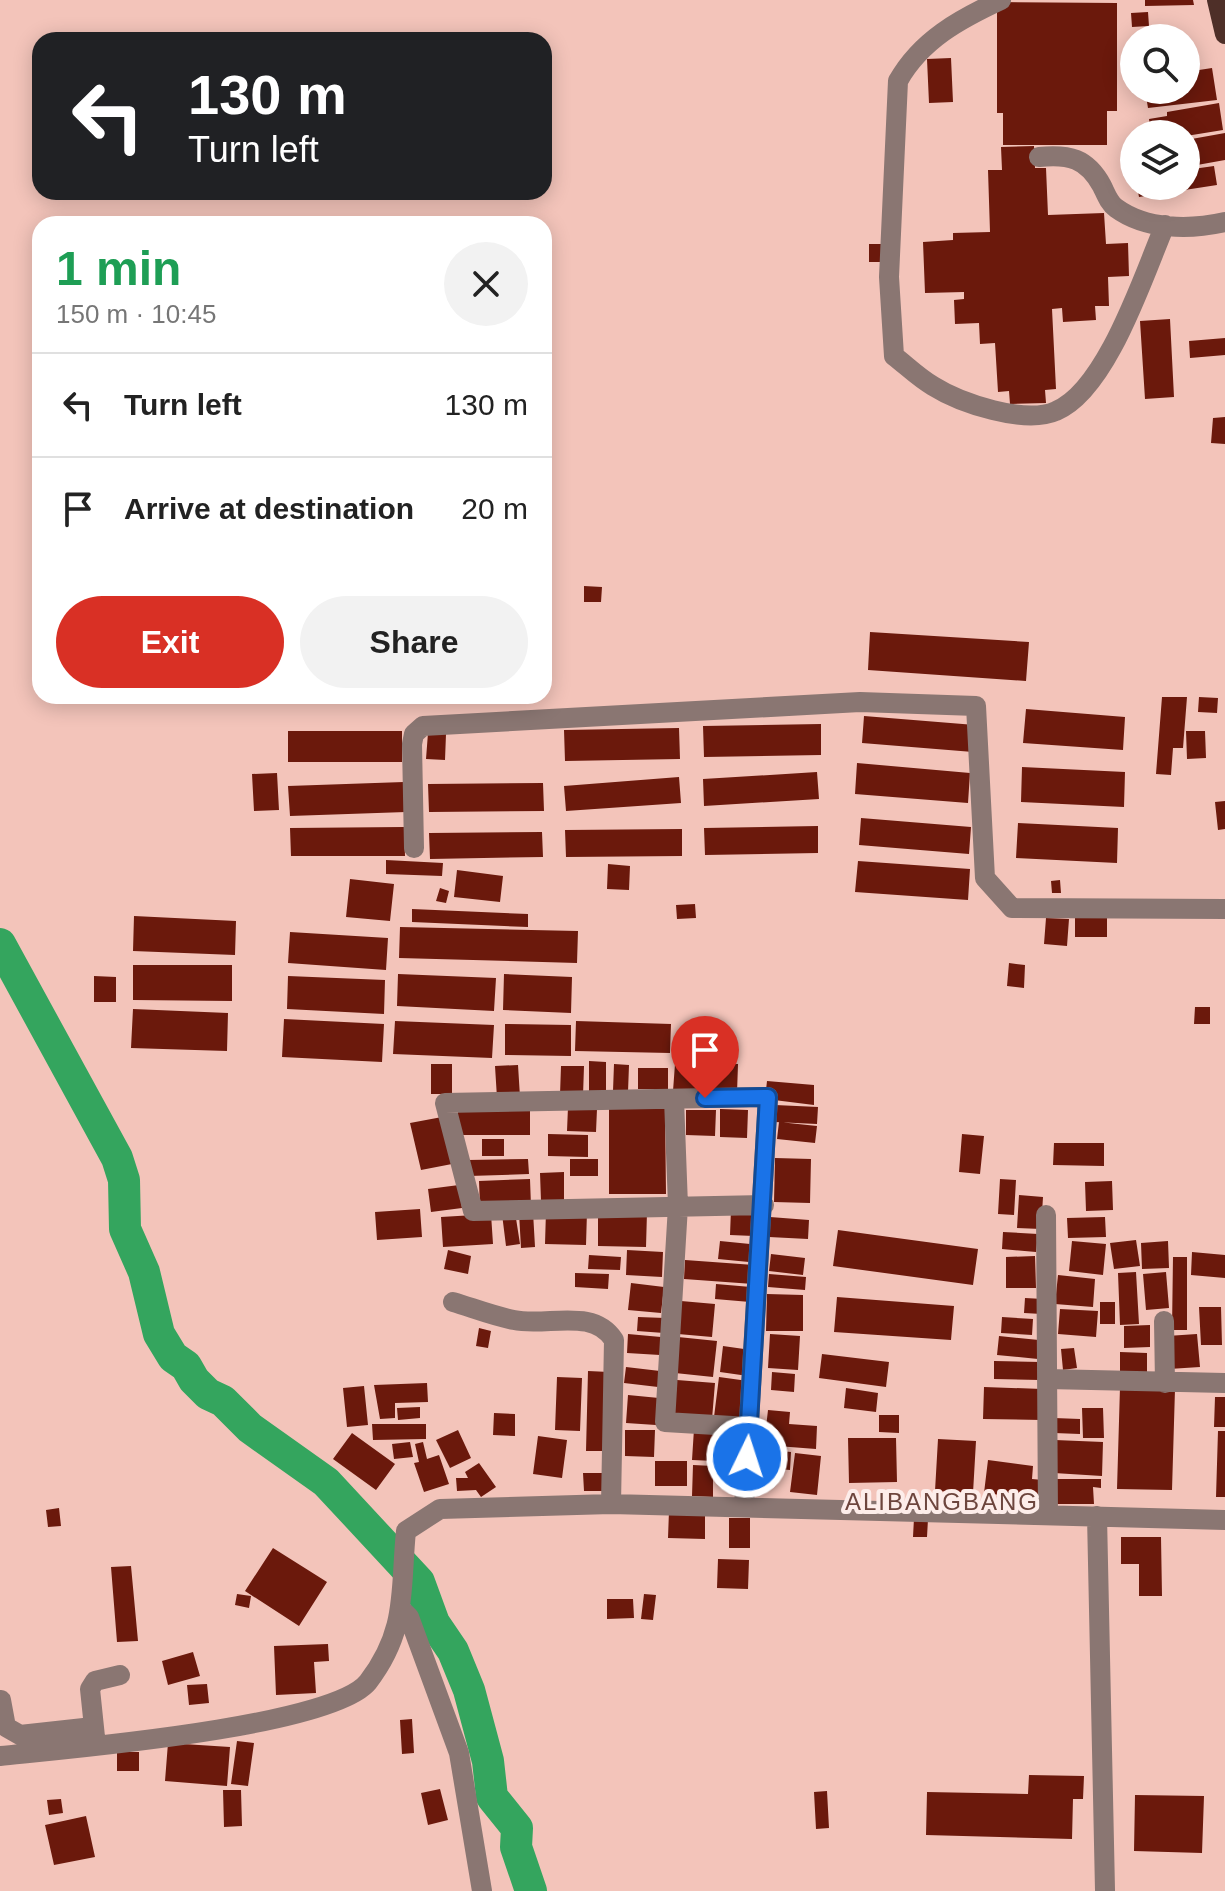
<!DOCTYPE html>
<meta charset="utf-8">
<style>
:root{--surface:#fff;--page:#f2f2f2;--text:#222;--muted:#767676;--line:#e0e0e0;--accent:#d93025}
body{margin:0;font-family:Arial,sans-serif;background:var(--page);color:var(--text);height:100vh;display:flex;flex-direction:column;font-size:30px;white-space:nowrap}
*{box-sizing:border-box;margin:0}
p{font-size:26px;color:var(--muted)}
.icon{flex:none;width:44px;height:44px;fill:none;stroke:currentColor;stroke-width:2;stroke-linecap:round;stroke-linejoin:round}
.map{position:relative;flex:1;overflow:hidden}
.details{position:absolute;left:32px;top:216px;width:520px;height:488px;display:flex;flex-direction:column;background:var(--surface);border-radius:24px;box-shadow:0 4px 20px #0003}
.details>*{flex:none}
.top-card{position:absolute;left:32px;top:32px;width:520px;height:168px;border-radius:24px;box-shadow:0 4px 20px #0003;background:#202124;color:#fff;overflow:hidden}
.controls{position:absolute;left:1120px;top:24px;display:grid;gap:16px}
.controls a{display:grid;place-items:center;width:80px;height:80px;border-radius:50%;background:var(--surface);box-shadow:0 4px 20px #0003;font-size:40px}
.pin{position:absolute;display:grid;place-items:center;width:68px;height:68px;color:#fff;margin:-82px -34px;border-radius:50% 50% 50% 0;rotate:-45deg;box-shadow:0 0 8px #0007}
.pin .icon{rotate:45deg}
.me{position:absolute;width:88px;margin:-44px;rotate:4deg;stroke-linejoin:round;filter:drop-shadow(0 0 6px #0008)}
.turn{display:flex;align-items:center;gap:28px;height:168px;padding:0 24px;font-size:36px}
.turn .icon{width:104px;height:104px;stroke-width:2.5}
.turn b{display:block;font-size:56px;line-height:68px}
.round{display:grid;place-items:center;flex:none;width:84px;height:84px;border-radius:42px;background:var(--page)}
.headline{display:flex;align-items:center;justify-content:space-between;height:136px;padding:0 24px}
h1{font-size:48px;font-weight:600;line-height:60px;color:#1e9e55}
.primary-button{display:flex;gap:16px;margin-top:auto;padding:16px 24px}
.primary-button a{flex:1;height:92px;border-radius:48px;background:var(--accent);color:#fff;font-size:32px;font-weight:600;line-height:92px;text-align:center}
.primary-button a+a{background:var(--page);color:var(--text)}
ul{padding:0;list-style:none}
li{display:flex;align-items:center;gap:24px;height:104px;padding:0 24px;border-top:2px solid var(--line)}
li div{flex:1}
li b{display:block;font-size:30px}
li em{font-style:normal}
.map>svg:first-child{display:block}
</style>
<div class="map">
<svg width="1225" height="1891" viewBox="0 0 1225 1891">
<rect width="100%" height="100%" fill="#f3c4ba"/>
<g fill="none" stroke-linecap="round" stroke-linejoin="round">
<path stroke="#34a55e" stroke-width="32" d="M 0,944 L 117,1158 L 124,1180 L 125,1229 L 144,1272 L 159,1334 L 173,1357 L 186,1366 L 194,1380 L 208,1394 L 223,1401 L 250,1428 L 326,1482 L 419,1582 L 434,1623 L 453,1651 L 469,1690 L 488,1761 L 492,1797 L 517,1828 L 516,1847 L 531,1891"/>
</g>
<path fill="#6b190c" d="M 1145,0 L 1193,0 L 1194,5 L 1145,6 Z
M 997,2 L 1117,3 L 1117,111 L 1107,111 L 1107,145 L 1003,145 L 1003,113 L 997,113 Z
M 1148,12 L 1149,26 L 1132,27 L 1131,13 Z
M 951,58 L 953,102 L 929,103 L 927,59 Z
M 1212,68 L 1217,100 L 1148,108 L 1146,96 L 1166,93 L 1166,90 L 1186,90 L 1186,72 Z
M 1219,103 L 1223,130 L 1186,136 L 1151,134 L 1149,119 L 1167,116 L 1167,112 Z
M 1225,133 L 1225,160 L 1186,167 L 1186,140 Z
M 1034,146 L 1035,168 L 1046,168 L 1048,215 L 1104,213 L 1106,244 L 1128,243 L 1129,276 L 1108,277 L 1109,306 L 1095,306 L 1096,320 L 1063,322 L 1062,308 L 1052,309 L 1056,389 L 1045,390 L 1046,403 L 1010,404 L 1009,391 L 998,392 L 995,343 L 980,344 L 979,323 L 955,324 L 954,300 L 964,299 L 964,292 L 925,293 L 923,242 L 953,240 L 953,233 L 990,232 L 988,170 L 1002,170 L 1001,147 Z
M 1214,166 L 1217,185 L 1139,197 L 1137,186 L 1186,186 L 1186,170 Z
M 869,244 L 881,244 L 881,262 L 869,262 Z
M 1170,319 L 1174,397 L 1145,399 L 1140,321 Z
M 1225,338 L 1225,355 L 1190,358 L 1189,341 Z
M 1225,417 L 1225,444 L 1211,443 L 1213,418 Z
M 584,586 L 602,587 L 601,602 L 584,602 Z
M 870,632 L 1029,642 L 1026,681 L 868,670 Z
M 1162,697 L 1187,697 L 1183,748 L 1173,748 L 1171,775 L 1156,774 Z
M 1199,697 L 1218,698 L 1217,713 L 1198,712 Z
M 1026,709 L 1125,717 L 1123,750 L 1023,743 Z
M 864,716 L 975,725 L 973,752 L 862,743 Z
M 821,724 L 821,755 L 704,757 L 703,726 Z
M 679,728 L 680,759 L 565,761 L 564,730 Z
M 288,731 L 402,731 L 402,762 L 288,762 Z
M 1186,731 L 1205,731 L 1206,758 L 1187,759 Z
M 428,733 L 446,734 L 445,760 L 426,759 Z
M 857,763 L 970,773 L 968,803 L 855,794 Z
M 1022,767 L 1125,772 L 1124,807 L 1021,802 Z
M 817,772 L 819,799 L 704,806 L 703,779 Z
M 277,773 L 279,810 L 254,811 L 252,774 Z
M 679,777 L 681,803 L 566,811 L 564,786 Z
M 404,782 L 406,812 L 290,816 L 288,786 Z
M 543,783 L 544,811 L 429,812 L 428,784 Z
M 1225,801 L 1225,829 L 1218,830 L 1215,802 Z
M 861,818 L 971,827 L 969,854 L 859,845 Z
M 1018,823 L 1118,828 L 1117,863 L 1016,858 Z
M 818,826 L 818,853 L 705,855 L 704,828 Z
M 404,827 L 405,856 L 291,856 L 290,828 Z
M 682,829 L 682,856 L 566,857 L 565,830 Z
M 542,832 L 543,857 L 430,859 L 429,833 Z
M 386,860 L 443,863 L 442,876 L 386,874 Z
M 858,861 L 970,869 L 968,900 L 855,892 Z
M 608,864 L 630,866 L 629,890 L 607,889 Z
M 457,870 L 503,876 L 500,902 L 454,897 Z
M 350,879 L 394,884 L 390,921 L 346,917 Z
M 1060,880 L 1061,893 L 1052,893 L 1051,881 Z
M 440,888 L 449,891 L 446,903 L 436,901 Z
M 695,904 L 696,918 L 677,919 L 676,905 Z
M 412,909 L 528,914 L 528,927 L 412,922 Z
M 134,916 L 236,921 L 235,955 L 133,951 Z
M 1075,917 L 1107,917 L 1107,937 L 1075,937 Z
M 1046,918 L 1069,919 L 1067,946 L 1044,944 Z
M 400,927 L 578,931 L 577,963 L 399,958 Z
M 290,932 L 388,938 L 386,970 L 288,963 Z
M 1009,963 L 1025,965 L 1024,988 L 1007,986 Z
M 133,965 L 232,965 L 232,1001 L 133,1000 Z
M 398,974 L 496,978 L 494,1011 L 397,1006 Z
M 504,974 L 572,977 L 571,1013 L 503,1010 Z
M 94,976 L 116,977 L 116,1002 L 94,1002 Z
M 288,976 L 385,980 L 384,1014 L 287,1009 Z
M 1195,1007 L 1210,1007 L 1210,1024 L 1194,1024 Z
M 133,1009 L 228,1013 L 227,1051 L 131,1048 Z
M 284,1019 L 384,1024 L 382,1062 L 282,1057 Z
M 395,1021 L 494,1025 L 492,1058 L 393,1054 Z
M 576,1021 L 671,1024 L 670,1053 L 575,1051 Z
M 505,1024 L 571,1025 L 571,1056 L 505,1055 Z
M 589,1061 L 606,1062 L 606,1096 L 589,1096 Z
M 715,1063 L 738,1064 L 737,1093 L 714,1092 Z
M 431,1064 L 452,1064 L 452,1094 L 431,1094 Z
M 614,1064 L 629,1065 L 628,1092 L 613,1091 Z
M 675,1064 L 708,1067 L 705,1095 L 673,1091 Z
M 518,1065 L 520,1097 L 497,1098 L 495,1066 Z
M 561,1066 L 584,1066 L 583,1096 L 560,1095 Z
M 638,1068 L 668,1068 L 668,1089 L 638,1089 Z
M 767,1081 L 814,1085 L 814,1105 L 774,1100 L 775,1090 L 766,1090 Z
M 775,1105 L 818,1107 L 817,1124 L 775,1122 Z
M 458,1106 L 530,1107 L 530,1135 L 458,1135 Z
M 568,1107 L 597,1109 L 596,1132 L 567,1131 Z
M 609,1108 L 665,1108 L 666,1194 L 609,1194 Z
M 720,1109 L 748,1110 L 747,1138 L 720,1137 Z
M 686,1110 L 716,1110 L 715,1136 L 686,1135 Z
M 442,1117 L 452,1164 L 421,1170 L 410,1123 Z
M 779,1122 L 817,1126 L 815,1143 L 777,1139 Z
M 548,1134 L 588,1135 L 588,1157 L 548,1156 Z
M 962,1134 L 984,1136 L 980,1174 L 959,1172 Z
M 482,1139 L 504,1139 L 504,1156 L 482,1156 Z
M 1054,1143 L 1104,1143 L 1104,1166 L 1053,1165 Z
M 775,1158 L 811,1159 L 810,1203 L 774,1202 Z
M 528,1159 L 529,1174 L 469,1176 L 468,1160 Z
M 570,1159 L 598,1159 L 598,1176 L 570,1176 Z
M 564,1172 L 564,1201 L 541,1201 L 540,1173 Z
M 530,1179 L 531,1206 L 480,1208 L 479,1181 Z
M 1000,1179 L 1016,1180 L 1014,1215 L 998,1214 Z
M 1112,1181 L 1113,1210 L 1086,1211 L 1085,1182 Z
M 459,1185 L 462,1208 L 431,1212 L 428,1189 Z
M 1019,1195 L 1043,1197 L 1041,1229 L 1017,1228 Z
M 420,1209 L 422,1237 L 377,1240 L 375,1212 Z
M 731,1209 L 755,1210 L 754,1236 L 730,1235 Z
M 546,1211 L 587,1212 L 586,1245 L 545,1244 Z
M 598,1211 L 647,1212 L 646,1247 L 598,1246 Z
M 515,1212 L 520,1244 L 506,1246 L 502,1214 Z
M 533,1212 L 535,1247 L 521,1248 L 519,1213 Z
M 491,1214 L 493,1244 L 443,1247 L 441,1217 Z
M 770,1217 L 809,1220 L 808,1239 L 769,1237 Z
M 1105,1217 L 1106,1237 L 1068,1238 L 1067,1218 Z
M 838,1230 L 978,1249 L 973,1285 L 833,1266 Z
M 1003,1232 L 1038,1234 L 1036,1252 L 1002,1249 Z
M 1136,1240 L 1140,1266 L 1114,1269 L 1110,1243 Z
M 720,1241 L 750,1244 L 749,1262 L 718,1259 Z
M 1072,1241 L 1106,1244 L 1103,1275 L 1069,1271 Z
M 1168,1241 L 1169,1268 L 1142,1269 L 1141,1243 Z
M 448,1250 L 471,1256 L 468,1274 L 444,1269 Z
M 627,1250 L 663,1252 L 662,1277 L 626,1275 Z
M 1192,1252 L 1225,1255 L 1225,1278 L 1191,1275 Z
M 771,1254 L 805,1258 L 803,1275 L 769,1271 Z
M 589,1255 L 621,1257 L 620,1270 L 588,1269 Z
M 1035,1256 L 1036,1288 L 1006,1288 L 1006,1257 Z
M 1173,1257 L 1187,1257 L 1187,1330 L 1172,1330 Z
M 685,1260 L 754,1265 L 753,1284 L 684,1279 Z
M 1136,1272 L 1139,1324 L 1120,1325 L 1118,1273 Z
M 1166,1272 L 1169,1308 L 1146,1310 L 1143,1274 Z
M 575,1273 L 609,1274 L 608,1289 L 575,1287 Z
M 769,1274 L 806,1277 L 805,1290 L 768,1287 Z
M 1058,1275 L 1095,1279 L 1093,1307 L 1055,1304 Z
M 631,1283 L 664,1287 L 661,1313 L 628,1310 Z
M 716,1284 L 751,1287 L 750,1302 L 715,1299 Z
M 767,1294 L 803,1295 L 803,1331 L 766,1331 Z
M 837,1297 L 954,1306 L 951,1340 L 834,1332 Z
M 1025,1298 L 1043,1299 L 1042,1314 L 1024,1313 Z
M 681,1301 L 715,1304 L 712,1337 L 678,1334 Z
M 1100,1302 L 1115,1302 L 1115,1324 L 1100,1324 Z
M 1199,1307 L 1221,1307 L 1222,1345 L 1201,1345 Z
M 1060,1309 L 1098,1311 L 1096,1337 L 1058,1334 Z
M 638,1317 L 665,1318 L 664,1333 L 637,1331 Z
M 1002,1317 L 1033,1319 L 1032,1335 L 1001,1333 Z
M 1150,1325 L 1150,1347 L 1124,1348 L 1124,1326 Z
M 479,1328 L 491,1331 L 488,1348 L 476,1346 Z
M 628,1334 L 661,1337 L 660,1355 L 627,1353 Z
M 770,1334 L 800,1336 L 798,1370 L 768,1368 Z
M 1197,1334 L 1200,1367 L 1169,1369 L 1167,1336 Z
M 999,1336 L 1039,1340 L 1038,1359 L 997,1355 Z
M 678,1337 L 717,1341 L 713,1377 L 675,1373 Z
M 723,1346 L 751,1350 L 748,1376 L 720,1372 Z
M 1074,1348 L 1077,1368 L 1063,1370 L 1061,1349 Z
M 1120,1352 L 1147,1353 L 1147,1374 L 1120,1374 Z
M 822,1354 L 889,1362 L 886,1387 L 819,1378 Z
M 994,1361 L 1040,1362 L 1040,1380 L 994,1379 Z
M 626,1367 L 660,1371 L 658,1387 L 624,1383 Z
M 588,1371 L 609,1372 L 607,1451 L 586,1451 Z
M 772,1372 L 795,1374 L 794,1392 L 771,1390 Z
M 557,1377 L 582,1378 L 580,1431 L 555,1430 Z
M 719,1377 L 748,1381 L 743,1421 L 714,1417 Z
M 677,1380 L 715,1383 L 712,1419 L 674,1416 Z
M 427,1383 L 428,1402 L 395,1403 L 395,1418 L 380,1419 L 374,1385 Z
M 364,1386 L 368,1425 L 347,1427 L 343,1388 Z
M 984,1387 L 1042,1389 L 1042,1420 L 983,1419 Z
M 1120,1387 L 1175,1389 L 1172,1490 L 1117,1489 Z
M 846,1388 L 878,1393 L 876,1412 L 844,1408 Z
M 628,1395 L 659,1398 L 656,1425 L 626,1423 Z
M 1215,1397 L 1225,1397 L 1225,1427 L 1214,1427 Z
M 420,1407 L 420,1418 L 398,1420 L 397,1408 Z
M 1082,1408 L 1103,1408 L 1104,1438 L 1083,1438 Z
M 768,1410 L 790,1412 L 789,1424 L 817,1426 L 816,1449 L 764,1445 Z
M 494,1413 L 515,1414 L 515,1436 L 493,1435 Z
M 879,1415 L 899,1415 L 899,1433 L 879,1432 Z
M 1054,1418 L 1080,1419 L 1080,1434 L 1054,1433 Z
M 372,1424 L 426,1424 L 426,1439 L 373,1440 Z
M 694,1429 L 717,1430 L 715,1461 L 692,1460 Z
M 458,1430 L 471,1458 L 450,1468 L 436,1440 Z
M 625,1430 L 655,1430 L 654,1457 L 625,1456 Z
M 1218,1431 L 1225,1431 L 1225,1497 L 1216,1497 Z
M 352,1433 L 395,1464 L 376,1490 L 333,1459 Z
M 538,1436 L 567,1440 L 562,1478 L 533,1474 Z
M 848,1438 L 896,1438 L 897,1482 L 849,1483 Z
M 938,1439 L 976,1441 L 973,1493 L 935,1491 Z
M 1055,1440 L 1103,1442 L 1102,1476 L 1054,1473 Z
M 410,1442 L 413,1457 L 394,1459 L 392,1444 Z
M 423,1442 L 427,1459 L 439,1455 L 449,1484 L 424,1492 L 414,1463 L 419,1462 L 415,1444 Z
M 760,1449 L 791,1452 L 790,1470 L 758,1467 Z
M 795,1453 L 821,1456 L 817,1495 L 790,1492 Z
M 988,1460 L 1033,1466 L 1032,1479 L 1043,1480 L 1041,1504 L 1018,1502 L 1019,1497 L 984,1493 Z
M 655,1461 L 687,1461 L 687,1486 L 655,1486 Z
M 479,1463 L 496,1487 L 481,1497 L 476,1490 L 457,1491 L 456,1478 L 468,1478 L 465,1472 Z
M 693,1465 L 713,1466 L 713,1497 L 692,1496 Z
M 583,1473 L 604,1473 L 604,1491 L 584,1491 Z
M 1055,1479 L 1101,1479 L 1101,1488 L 1093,1487 L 1094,1504 L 1055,1504 Z
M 59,1508 L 61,1526 L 48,1527 L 46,1510 Z
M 669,1511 L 705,1512 L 705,1539 L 668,1538 Z
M 729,1518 L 750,1518 L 750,1548 L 729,1548 Z
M 914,1518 L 928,1519 L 927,1537 L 913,1537 Z
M 1121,1537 L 1161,1537 L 1162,1596 L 1139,1596 L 1139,1564 L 1121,1564 Z
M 273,1548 L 327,1582 L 299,1626 L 245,1591 Z
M 718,1559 L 749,1560 L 748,1589 L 717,1588 Z
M 131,1566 L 138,1641 L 117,1642 L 111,1567 Z
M 237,1594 L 251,1596 L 249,1608 L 235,1605 Z
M 644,1594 L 656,1595 L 653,1620 L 641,1619 Z
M 607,1599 L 633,1599 L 634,1618 L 607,1619 Z
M 328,1644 L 329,1661 L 314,1662 L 316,1693 L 276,1695 L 274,1646 Z
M 193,1652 L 200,1676 L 168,1685 L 162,1661 Z
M 207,1684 L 209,1703 L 189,1705 L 187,1685 Z
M 412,1719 L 414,1753 L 402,1754 L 400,1720 Z
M 237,1741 L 254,1743 L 248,1786 L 231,1784 Z
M 168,1743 L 230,1747 L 227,1786 L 165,1781 Z
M 117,1752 L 139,1752 L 139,1771 L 117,1771 Z
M 1029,1775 L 1084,1776 L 1083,1799 L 1073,1799 L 1072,1839 L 926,1835 L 927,1792 L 1028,1794 Z
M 440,1789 L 448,1820 L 428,1825 L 421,1793 Z
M 223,1790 L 241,1790 L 242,1826 L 224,1827 Z
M 827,1791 L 829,1828 L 816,1829 L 814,1792 Z
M 1135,1795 L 1204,1796 L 1202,1853 L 1134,1851 Z
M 61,1799 L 63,1813 L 49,1815 L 47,1800 Z
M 86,1816 L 95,1857 L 54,1865 L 45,1825 Z"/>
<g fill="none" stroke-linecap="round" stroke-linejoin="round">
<path stroke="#8a7672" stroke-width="20" d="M 1001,0 C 960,19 921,40 898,81 L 889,277 L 894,356 C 907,366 919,378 933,386 C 960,403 1025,425 1056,411 C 1107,390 1144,274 1165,225
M 1039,157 C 1069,154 1087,158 1102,186 C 1106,194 1109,203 1116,208 C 1146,230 1190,230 1225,222
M 414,848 L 412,744 L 414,734 L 423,726 L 860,702 L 976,706 L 985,878 L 1012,908 L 1225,909
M 674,1099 L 678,1206 L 665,1422 L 749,1427
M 1046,1215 L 1048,1515
M 453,1302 C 473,1308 493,1316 514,1320 C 547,1327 593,1307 614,1340 L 611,1504
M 1164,1321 L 1165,1383
M 1047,1379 L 1225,1383
M 744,1506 L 768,1097 L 445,1103 L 473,1211 L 764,1205
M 1097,1516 L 1105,1890
M 402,1610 L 409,1617 L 459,1753 L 482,1891
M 1,1700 L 6,1727 L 20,1735 L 93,1727
M 95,1737 L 90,1689 L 95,1681 L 120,1675
M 0,1756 C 66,1749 332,1727 368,1682 C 408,1630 400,1590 406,1531 L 440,1509 L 611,1504 L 1225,1520"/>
<path stroke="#4e2f28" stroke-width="20" d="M 1217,0 L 1225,34"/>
</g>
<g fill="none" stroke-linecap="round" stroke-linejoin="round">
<defs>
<path id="route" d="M 705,1098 L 768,1097 L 747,1457"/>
</defs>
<use href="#route" stroke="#114b97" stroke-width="20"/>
<use href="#route" stroke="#1a73e8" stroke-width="14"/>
</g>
<g text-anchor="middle" stroke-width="8" stroke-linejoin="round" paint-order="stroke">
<g font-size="24" letter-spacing="2" fill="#6d453d" stroke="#fdedea">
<text x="942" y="1510">ALIBANGBANG</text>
</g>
</g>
</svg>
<div class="controls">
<a><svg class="icon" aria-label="search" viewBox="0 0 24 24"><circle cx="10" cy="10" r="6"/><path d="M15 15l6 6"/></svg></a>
<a><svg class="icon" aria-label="layers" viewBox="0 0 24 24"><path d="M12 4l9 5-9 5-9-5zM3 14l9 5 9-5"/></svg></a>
</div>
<div class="pin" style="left:705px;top:1098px;background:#d93025"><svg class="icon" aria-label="arrive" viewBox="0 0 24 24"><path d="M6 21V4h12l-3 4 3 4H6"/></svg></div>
<svg class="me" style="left:747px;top:1457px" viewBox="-20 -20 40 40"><circle r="17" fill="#1a73e8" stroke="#fff" stroke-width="3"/><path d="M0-11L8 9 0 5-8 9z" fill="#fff"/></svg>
<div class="top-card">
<div class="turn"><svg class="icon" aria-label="left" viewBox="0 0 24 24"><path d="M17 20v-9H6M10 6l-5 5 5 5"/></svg><div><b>130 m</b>Turn left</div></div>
</div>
<section class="details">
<div class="headline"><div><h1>1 min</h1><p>150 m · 10:45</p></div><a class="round"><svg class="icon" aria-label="close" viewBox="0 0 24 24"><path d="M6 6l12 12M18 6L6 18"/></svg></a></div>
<ul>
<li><svg class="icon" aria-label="left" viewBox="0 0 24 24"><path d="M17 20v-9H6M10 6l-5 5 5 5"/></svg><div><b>Turn left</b></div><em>130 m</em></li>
<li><svg class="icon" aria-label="arrive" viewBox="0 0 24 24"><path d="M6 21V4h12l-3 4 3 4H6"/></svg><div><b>Arrive at destination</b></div><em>20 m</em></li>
</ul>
<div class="primary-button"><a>Exit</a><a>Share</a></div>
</section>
</div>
